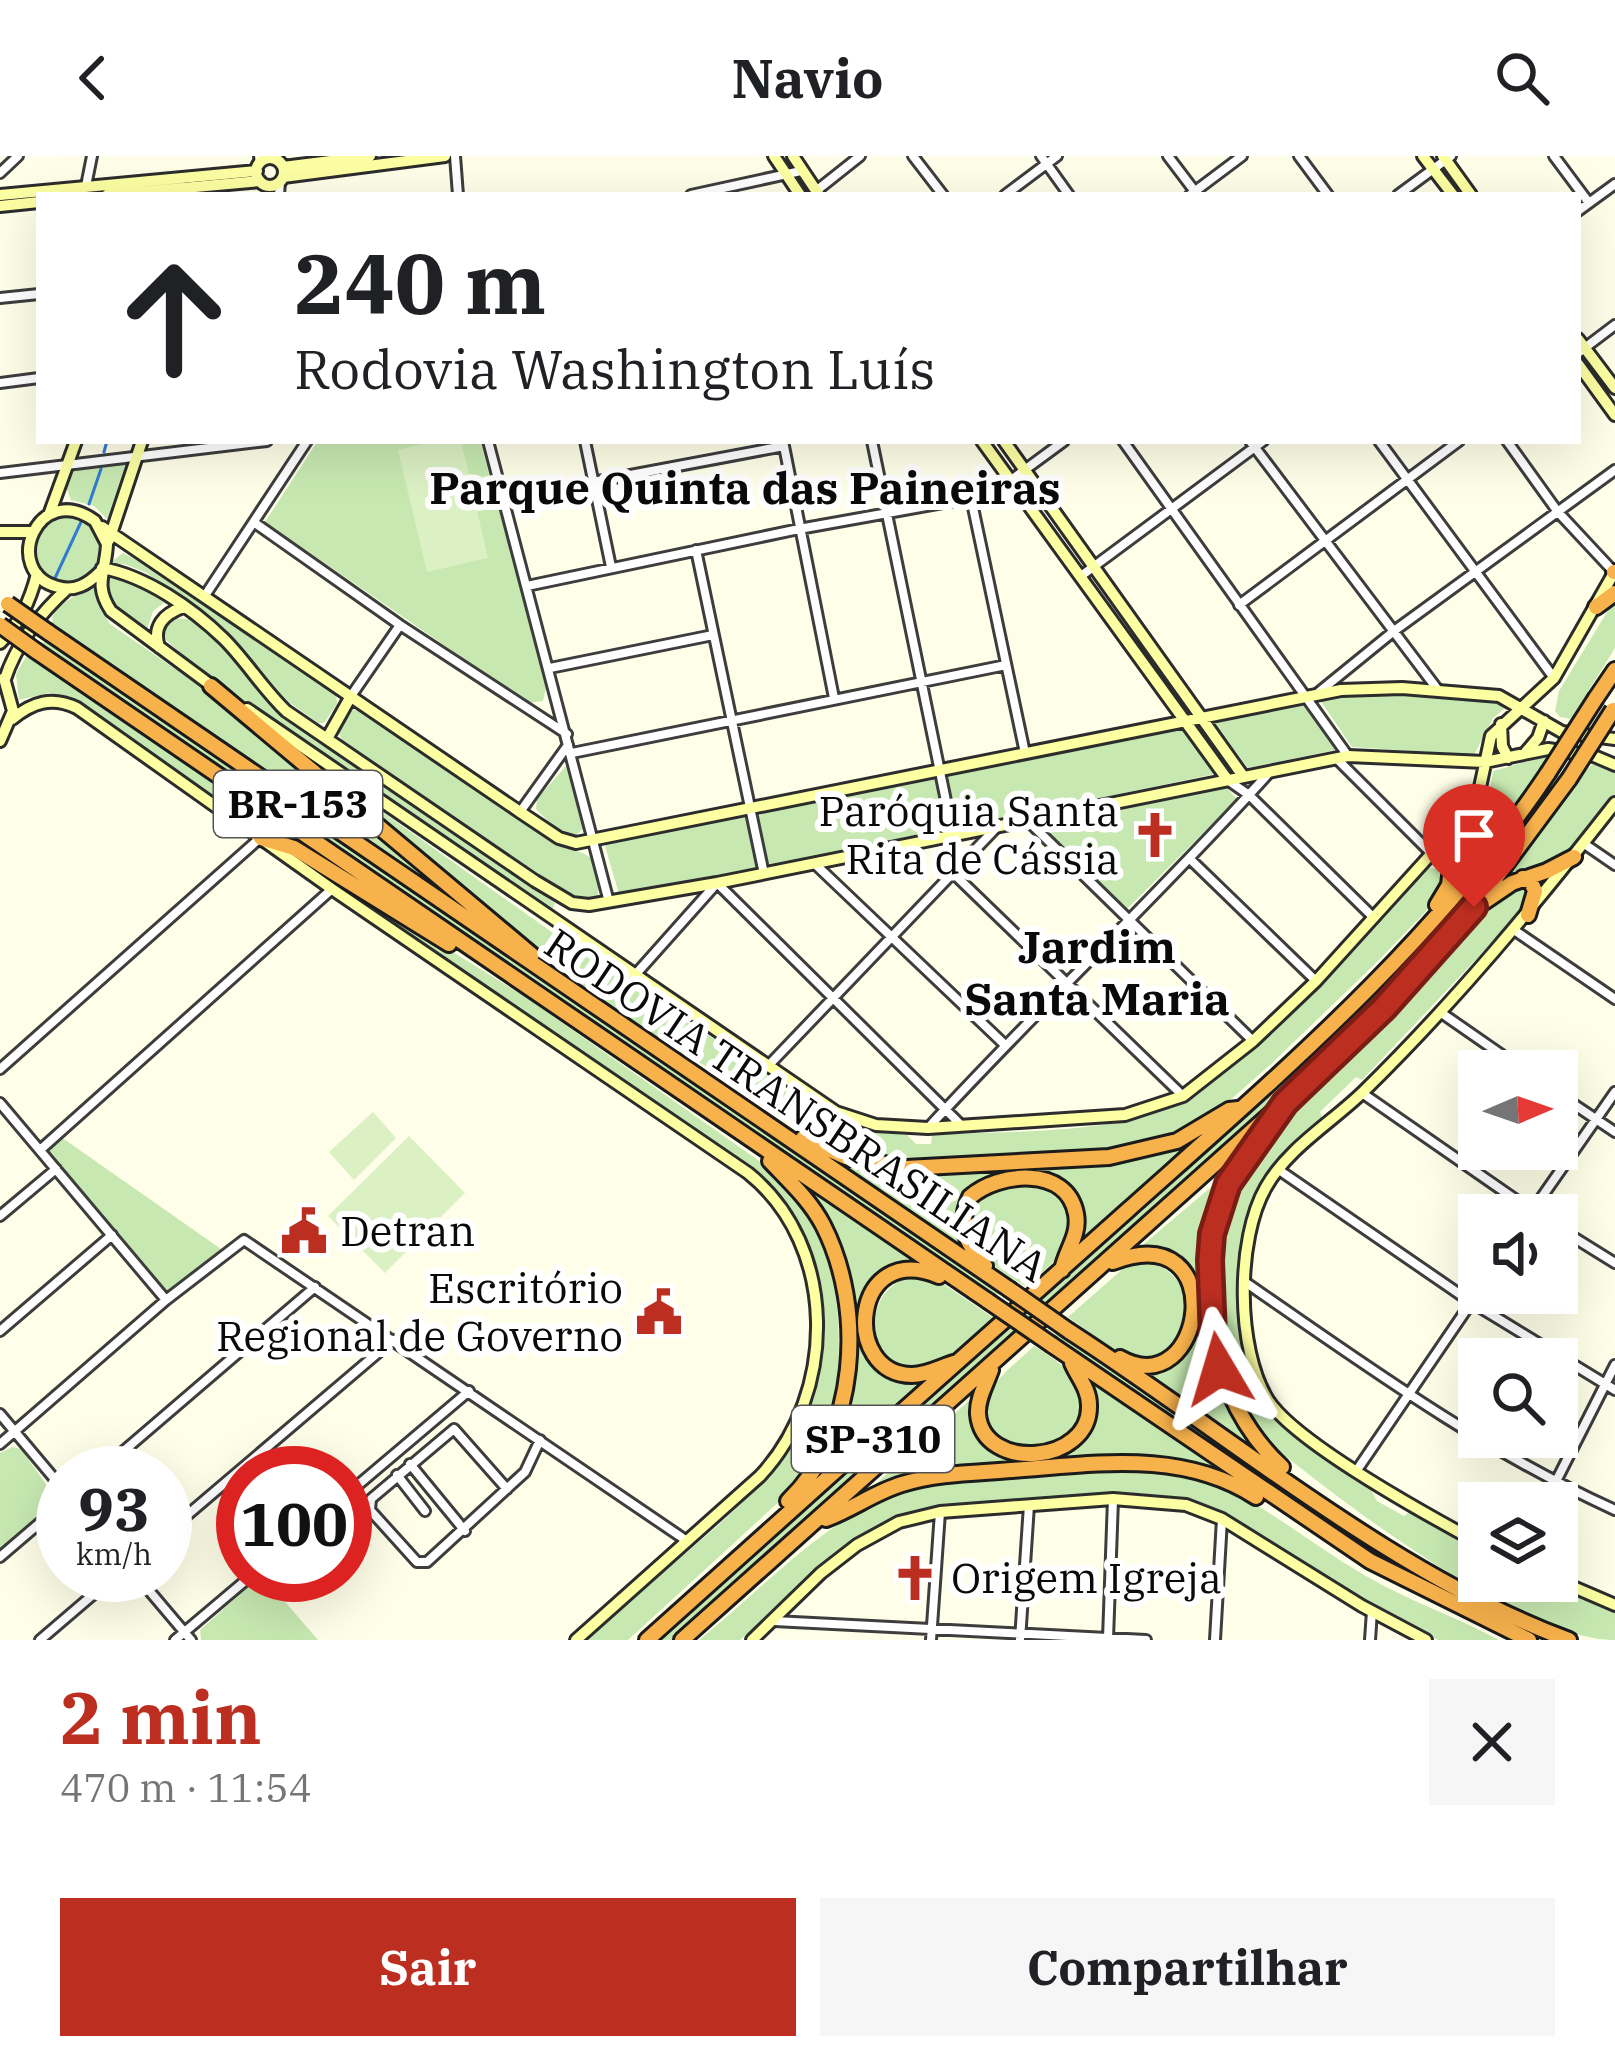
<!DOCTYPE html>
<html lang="pt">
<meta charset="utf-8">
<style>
:root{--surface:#fff;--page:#f6f6f6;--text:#202124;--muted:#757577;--accent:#bc2e20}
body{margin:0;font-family:"IBM Plex Serif",serif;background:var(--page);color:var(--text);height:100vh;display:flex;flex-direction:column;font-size:45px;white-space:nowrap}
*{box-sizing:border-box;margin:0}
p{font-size:39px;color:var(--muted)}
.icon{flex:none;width:66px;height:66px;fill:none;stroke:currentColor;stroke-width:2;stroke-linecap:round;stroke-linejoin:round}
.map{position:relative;height:1484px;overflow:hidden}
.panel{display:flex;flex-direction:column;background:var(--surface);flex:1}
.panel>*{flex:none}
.banner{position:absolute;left:36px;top:36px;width:1545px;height:252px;border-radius:0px;box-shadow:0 12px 48px #0002;background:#fff;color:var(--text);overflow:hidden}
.needle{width:78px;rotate:88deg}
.tools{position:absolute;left:1458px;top:894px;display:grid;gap:24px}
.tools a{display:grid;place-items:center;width:120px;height:120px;border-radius:0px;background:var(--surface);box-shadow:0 12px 48px #0002;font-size:60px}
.speed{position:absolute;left:36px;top:1290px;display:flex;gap:24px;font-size:60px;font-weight:700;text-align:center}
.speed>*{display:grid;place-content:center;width:156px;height:156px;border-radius:50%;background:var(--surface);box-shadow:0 12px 48px #0002;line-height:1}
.speed small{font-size:30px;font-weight:400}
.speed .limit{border:18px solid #d22;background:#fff;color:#111}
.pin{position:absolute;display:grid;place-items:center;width:102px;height:102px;color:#fff;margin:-123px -51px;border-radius:50% 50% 50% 0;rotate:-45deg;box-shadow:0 0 12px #0007}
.pin .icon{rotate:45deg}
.me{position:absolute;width:132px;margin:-66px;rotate:353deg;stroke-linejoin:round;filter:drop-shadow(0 0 9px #0008)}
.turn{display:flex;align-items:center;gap:42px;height:252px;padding:0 60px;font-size:54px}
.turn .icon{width:156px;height:156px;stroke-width:2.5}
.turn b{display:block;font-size:84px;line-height:102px}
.round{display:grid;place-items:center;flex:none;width:126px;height:126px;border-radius:0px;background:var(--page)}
.headline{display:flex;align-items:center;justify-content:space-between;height:204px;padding:0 60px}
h1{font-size:72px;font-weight:800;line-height:90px;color:var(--accent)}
.action{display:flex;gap:24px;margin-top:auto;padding:24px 60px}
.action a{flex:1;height:138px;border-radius:0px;background:var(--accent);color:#fff;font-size:48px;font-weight:800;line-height:138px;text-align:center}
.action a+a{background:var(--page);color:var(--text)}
header{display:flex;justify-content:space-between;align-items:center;height:156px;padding:0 60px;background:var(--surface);font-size:54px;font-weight:800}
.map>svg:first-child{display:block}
</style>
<header><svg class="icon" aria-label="back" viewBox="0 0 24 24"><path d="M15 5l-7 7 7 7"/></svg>Navio<svg class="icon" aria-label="search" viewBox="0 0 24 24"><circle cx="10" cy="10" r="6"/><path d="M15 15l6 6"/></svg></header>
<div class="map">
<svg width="1615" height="1484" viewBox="0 0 1615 1484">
<rect width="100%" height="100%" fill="#fffee8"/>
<path fill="#c7e9b1" d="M 480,285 L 547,527 L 543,545 L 528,547 L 265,366 L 317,286 Z
M 133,304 L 109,365 L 94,350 L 71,344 L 63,323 L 68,312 Z
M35 393a33 33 0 1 1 66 0a33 33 0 1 1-66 0Z
M 123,397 L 151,411 L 336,538 L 337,548 L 324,567 L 318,567 L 275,536 L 213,463 L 145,416 L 124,408 L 109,408 Z
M 115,421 L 133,424 L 164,447 L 153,455 L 146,477 L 114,451 L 107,422 Z
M 95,427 L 100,453 L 110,468 L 229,550 L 473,759 L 52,468 L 53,454 Z
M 1615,443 L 1615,492 L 1571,563 L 1560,561 L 1555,555 L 1559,535 Z
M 174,462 L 189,463 L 218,484 L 270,550 L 551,744 L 555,747 L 553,752 L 546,752 L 205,518 L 166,484 L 165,472 Z
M 46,483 L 1001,1134 L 994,1142 L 102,532 L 41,489 Z
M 28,497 L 344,714 L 379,741 L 227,650 L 67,540 L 49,537 L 19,544 L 16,518 Z
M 1408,536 L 1500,546 L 1504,553 L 1493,562 L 1474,599 L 1352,591 L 1320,544 L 1323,540 Z
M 1307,544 L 1340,593 L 1248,612 L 1212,564 Z
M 353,554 L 361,555 L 559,690 C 593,700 600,698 598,740 L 585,742 L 563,735 L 342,584 L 337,573 Z
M 1182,571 L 1215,618 L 961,671 L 956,668 L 948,619 Z
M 1551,599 L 1514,655 L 1454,732 L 1460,680 L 1489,638 L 1493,615 Z
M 1593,608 L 1615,617 L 1615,638 L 1567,697 L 1538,712 L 1510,718 L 1581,618 Z
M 566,610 L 584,672 L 575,680 L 554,671 L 536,653 L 537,643 Z
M 319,611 L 625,828 L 750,905 L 776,925 L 788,938 L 799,960 L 809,968 L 828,979 L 847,980 L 848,972 L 907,979 L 916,988 L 931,988 L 932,979 C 998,975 1093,978 1154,957 C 1237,929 1369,781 1428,712 L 1438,713 L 1443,727 L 1431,750 L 1378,805 L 1271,908 L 1211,961 L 1191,972 L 1120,993 L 900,1006 L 847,996 L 811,980 L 783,958 L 611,852 L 318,615 Z
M 1555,618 L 1564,622 L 1488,727 L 1331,897 L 729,1436 L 673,1484 L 656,1484 L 926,1247 L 1348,865 L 1477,724 Z
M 931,620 L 937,621 L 944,673 L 773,709 L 768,707 L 758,661 L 763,655 Z
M 1225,630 L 1237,643 L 1124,756 L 1036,668 Z
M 742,658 L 748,660 L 757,708 L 754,713 L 619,738 L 605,690 L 609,687 Z
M 298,700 L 527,842 L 765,1009 C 788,1031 809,1053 823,1083 C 834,1109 836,1137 838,1165 C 842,1230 833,1281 793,1333 L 628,1484 L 582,1484 C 644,1428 731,1368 781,1304 C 816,1259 828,1191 817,1136 C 808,1087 792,1050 753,1018 Z
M 1520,729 L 1528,730 L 1524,751 L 1518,759 L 1362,924 L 1356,921 L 1320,956 L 1322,961 L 1279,1003 L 1259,1030 L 1249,1054 L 1240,1100 L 1241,1148 L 1265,1246 L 1281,1268 L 1368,1328 L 1377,1345 L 1404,1360 L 1410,1356 L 1479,1394 L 1479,1425 L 1543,1425 L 1615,1456 L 1615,1484 C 1526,1484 1358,1358 1288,1302 C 1249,1280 1239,1248 1225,1207 C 1209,1160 1207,1073 1232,1028 C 1261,978 1312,942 1351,901 C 1403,849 1450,793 1501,739 Z
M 61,981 L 221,1093 L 167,1139 L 46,996 Z
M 1194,983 L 1084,1080 L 1082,1057 L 1060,1025 L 976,1031 L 959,1066 L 962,1093 L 831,1002 L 889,1015 L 1107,1005 L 1143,1000 Z
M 1230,1015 L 1210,1066 L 1212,1202 L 1222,1239 L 1257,1295 L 1150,1221 L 1191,1192 C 1208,1142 1199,1094 1138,1093 Z
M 800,1025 L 917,1107 C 901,1109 886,1111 873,1121 C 865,1128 862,1136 860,1146 C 848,1192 876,1230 923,1227 L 821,1317 L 847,1253 L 850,1177 L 822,1058 Z
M 1009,1029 C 1052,1028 1094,1050 1061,1097 C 1052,1110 1037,1120 1025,1130 C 989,1110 960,1086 978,1043 Z
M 1139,1105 C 1187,1106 1209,1174 1168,1197 C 1160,1202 1149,1203 1140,1206 L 1119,1197 L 1068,1161 L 1125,1111 Z
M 913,1120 L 945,1129 L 995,1163 C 975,1179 950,1208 924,1214 C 870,1225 853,1134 913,1120 Z
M 1059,1175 L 1476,1448 L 1473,1454 L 1398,1417 L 1054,1185 L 1052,1181 Z
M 1034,1190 C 1154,1258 1013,1334 990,1267 C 987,1258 986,1247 989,1239 C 997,1220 1020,1204 1034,1190 Z
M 1088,1222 L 1230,1320 L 1172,1305 L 915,1318 L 868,1335 L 973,1241 C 973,1252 971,1268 976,1278 C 1001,1325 1119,1316 1088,1222 Z
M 12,1291 L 21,1293 L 58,1345 L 0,1397 L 0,1297 Z
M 1118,1311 C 1233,1312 1275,1367 1366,1420 C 1409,1445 1456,1461 1499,1484 L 1438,1484 L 1370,1449 L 1210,1352 L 1145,1338 L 958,1349 L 896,1361 L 852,1384 L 740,1484 L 699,1484 C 774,1424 828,1356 924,1327 Z
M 262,1419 L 318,1484 L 201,1484 L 200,1474 Z"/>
<path fill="#dbf0c3" d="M 436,285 L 461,285 L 488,402 L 427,416 L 398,294 Z
M 373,956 L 396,982 L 354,1024 L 329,996 Z
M 409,980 L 465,1037 L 385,1117 L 328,1060 Z"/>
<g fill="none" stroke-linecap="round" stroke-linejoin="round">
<path stroke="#317bd0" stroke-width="3" d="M 104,296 L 107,285
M 89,348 L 101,313
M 55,422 L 81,366"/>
<defs>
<path id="street" d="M 259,0 L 260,7
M 277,0 L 278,4
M 455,0 L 458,39
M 913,0 L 943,39
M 1041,0 L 1069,39
M 1168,0 L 1196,37
M 1299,0 L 1328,39
M 1554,0 L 1589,47
M 0,17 L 18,0
M 86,30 L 92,0
M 816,35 L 860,0
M 279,39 L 280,26
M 691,39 L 801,15
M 1005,39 L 1057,0
M 1190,39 L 1242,0
M 1398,39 L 1451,0
M 1578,55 L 1615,28
M 0,142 L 39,138
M 1578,197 L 1615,169
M 0,227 L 39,222
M 488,285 L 609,746
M 585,285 L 611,411
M 783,285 L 834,542
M 872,285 L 953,679
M 1123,285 L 1348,600
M 1250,285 L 1438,534
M 1379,285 L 1554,522
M 1507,285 L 1558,356 L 1613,415
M 0,317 L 267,285
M 593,326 L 784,290
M 971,342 L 1025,597
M 255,367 L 400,469 L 567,578
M 696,394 L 764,718
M 1081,420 L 1263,285
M 527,430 L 799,373 L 971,342 L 1011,324 L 1064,285
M 204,441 L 307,285
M 1239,449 L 1459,285
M 550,512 L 713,479
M 1319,536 L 1394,475 L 1615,314
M 351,540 L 400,469
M 572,597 L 1006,509
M 1337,603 L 1449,715
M 1229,625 L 1249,639 L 1374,762
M 520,656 L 568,589
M 1027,664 L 1253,885
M 1583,687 L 1615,709
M 1191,704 L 1316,825
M 815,708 L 1004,888
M 954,718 L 1183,940
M 1514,774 L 1615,843
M 635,819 L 717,727 L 960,968
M 1440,856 L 1525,915
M 769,909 L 995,673
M 0,913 L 259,683
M 1362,937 L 1538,1059
M 1557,937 L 1615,976
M 0,947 L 166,1144
M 929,971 C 1039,851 1158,740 1267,619
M 40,994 L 332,733
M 1279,1014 L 1471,1146 L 1615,1234
M 1530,1058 L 1615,936
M 0,1060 L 56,1013
M 1557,1071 L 1615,1107
M 1245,1126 C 1365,1209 1482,1294 1615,1354
M 0,1175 L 112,1079
M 0,1258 L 63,1333
M 0,1288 L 166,1144 L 244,1084 L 687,1385
M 410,1308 L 465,1375
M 1357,1314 L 1479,1135
M 98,1317 L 315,1131
M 397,1319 L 425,1355
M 507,1333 L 454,1273 L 371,1343 L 370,1354 L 417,1406 L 427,1406 L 525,1316 L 540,1284
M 345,1340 L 469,1235
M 1545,1347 L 1615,1209
M 165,1378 L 393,1184
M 0,1401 L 63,1347
M 136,1419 L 191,1484
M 774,1465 L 1146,1484
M 1108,1483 L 1113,1343
M 40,1484 L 116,1419
M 175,1484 L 252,1419
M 931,1484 L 940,1356
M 1020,1484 L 1029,1349
M 1215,1484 L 1222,1363
M 1370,1484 L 1372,1455"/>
<path id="secondary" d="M 774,0 L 800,39
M 793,0 L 819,39
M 1423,0 L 1453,39
M 1443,0 L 1471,39
M256 16a14 14 0 1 1 28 0a14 14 0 1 1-28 0Z
M 283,11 L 370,0
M 283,21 L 445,0
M 0,39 L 257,15
M 107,39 L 260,25
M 0,50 L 39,46
M 1578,183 L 1615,232
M 1578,208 L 1615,259
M 982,285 L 1227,623
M 1004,285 L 1243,620
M 49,359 L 76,285
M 102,371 L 520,656 L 559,682 L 576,687 L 1341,534 L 1402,532 L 1499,540 L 1562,576 L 1615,583
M 0,376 L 32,376
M 109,384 L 142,285
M 102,412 C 146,420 192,452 224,483 C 246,505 263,533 286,555 L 535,725 L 572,747 L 589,749 L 717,727 L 1348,600 L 1485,606 L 1548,593 L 1594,600 L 1615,609
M 100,416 C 88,428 75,436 58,431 C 0,416 38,323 95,365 L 107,388 C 106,416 93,428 111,455 L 216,533
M 0,487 C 20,467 30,445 37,418
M 159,491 C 152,470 164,458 183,451
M 5,523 C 16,489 40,457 67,433
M 247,553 L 836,956 L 876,969 L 928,972 L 1125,959 L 1183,940 L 1253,885 L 1316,825 L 1433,696 L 1479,636 L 1491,580 L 1554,522 L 1615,415
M 12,563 C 33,546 52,540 77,552 L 332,733 L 748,1017 C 839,1090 837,1238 760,1320 L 576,1484
M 1501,568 L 1502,590 L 1508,602
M 328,581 L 351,540
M 0,585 L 13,555 L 4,522
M 1526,596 L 1538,582 L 1544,565
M 1479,1387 C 1431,1361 1296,1287 1268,1244 C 1236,1193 1236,1083 1266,1031 C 1288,992 1331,967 1363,936 C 1455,846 1536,748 1615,647
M 1557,1424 L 1615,1449
M 752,1484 L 821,1417 L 857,1389 L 899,1366 L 940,1356 L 1113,1343 L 1186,1349 L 1222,1363 L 1362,1450 L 1426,1484"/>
<path id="highway" d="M 1614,416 L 1615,416
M 1596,451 L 1615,437
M 48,476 L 1009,1133
M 36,495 L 988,1145
M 211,530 L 532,799
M 1596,542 L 1615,514
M 261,682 L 294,692 L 449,788
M 1523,722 L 1531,726 L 1535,735 L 1528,759
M 1484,746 L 1512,727 L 1547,715 L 1574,701
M 1437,749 L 1449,729 L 1456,668
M 1274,965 C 1259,989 1237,1008 1226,1034 C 1188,1124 1210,1245 1282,1311
M 803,982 L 846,1001 L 906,1012 L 1109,1001 L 1177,985 L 1229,954 L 1238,953
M 770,1005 C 789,1025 810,1044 823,1069 C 866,1153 858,1278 788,1345
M 1113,1106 C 1233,1060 1205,1250 1120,1202
M 985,1110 C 966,1087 957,1070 970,1041 C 998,1016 1067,1009 1076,1058 C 1080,1079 1066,1094 1062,1114
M 939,1120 C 851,1083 841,1219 912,1219 C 928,1219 942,1210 957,1206
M 1069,1175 C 1227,1277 1393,1419 1569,1484
M 1052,1189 L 1370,1405 L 1529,1484
M 991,1214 C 986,1228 977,1243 978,1258 C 983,1317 1091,1308 1089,1249 C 1089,1233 1078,1221 1072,1207
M 826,1363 C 853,1353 875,1336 902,1328 C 937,1317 976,1317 1012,1314 C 1095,1308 1182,1293 1256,1341
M 647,1484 C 807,1340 967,1197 1128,1054 C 1279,919 1434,788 1548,617
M 682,1484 L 1339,897 L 1474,751 L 1569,623"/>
</defs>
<use href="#street" stroke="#3d3d3d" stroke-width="14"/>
<use href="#secondary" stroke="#2c2c2c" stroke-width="16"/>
<use href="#highway" stroke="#1b1b1b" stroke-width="20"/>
<use href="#street" stroke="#fff" stroke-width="8"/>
<use href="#secondary" stroke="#fdffa3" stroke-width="10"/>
<use href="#highway" stroke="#f8b24c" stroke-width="14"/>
<defs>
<path id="highway-bridge" d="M 8,448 L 48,476
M 0,469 L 36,495
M 1548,617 L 1596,542
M 1569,623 L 1613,554
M 1009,1133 L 1069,1175
M 988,1145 L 1052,1189"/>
</defs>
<use href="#highway-bridge" stroke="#1b1b1b" stroke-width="20" stroke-linecap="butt"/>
<use href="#highway-bridge" stroke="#f8b24c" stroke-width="14"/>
</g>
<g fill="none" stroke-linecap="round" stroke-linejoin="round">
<defs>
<path id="route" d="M 1219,1213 L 1213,1181 L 1210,1104 L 1212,1078 L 1228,1028 L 1285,947 L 1384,852 L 1474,751"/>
</defs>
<use href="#route" stroke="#7a1e15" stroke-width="30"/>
<use href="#route" stroke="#bc2e20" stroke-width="21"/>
</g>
<defs>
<symbol id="church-bare" viewBox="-9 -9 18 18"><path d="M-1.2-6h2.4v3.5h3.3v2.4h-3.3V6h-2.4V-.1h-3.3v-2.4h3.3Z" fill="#bc2e20" stroke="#fff" stroke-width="2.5" paint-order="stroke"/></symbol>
<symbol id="civic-bare" viewBox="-9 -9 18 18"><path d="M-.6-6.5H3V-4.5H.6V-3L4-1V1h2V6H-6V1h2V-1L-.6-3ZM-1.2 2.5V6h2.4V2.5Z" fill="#bc2e20" stroke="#fff" stroke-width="2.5" paint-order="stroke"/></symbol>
</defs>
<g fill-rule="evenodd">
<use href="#church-bare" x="1122" y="646" width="66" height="66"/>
<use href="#civic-bare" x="271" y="1042" width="66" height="66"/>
<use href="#civic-bare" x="626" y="1123" width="66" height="66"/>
<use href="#church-bare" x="882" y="1389" width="66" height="66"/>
</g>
<g text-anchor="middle" stroke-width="12" stroke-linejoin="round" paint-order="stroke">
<g fill="#fff" stroke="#545454" stroke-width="3">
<rect x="214" y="615" width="168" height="66" rx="9"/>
<rect x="792" y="1250" width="162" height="66" rx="9"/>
</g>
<g font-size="39" font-weight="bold" fill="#0a0a0a">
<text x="298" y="662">BR-153</text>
<text x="873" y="1297">SP-310</text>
</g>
<g font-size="42" fill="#0a0a0a" stroke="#fff" text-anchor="end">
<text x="1119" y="670">Paróquia Santa<tspan x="1119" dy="48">Rita de Cássia</tspan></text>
<text x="340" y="1090" text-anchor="start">Detran</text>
<text x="623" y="1147">Escritório<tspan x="623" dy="48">Regional de Governo</tspan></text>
<text x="951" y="1437" text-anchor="start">Origem Igreja</text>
</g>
<g font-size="42" fill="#0a0a0a" stroke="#fff">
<text transform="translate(796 949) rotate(34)" y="15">RODOVIA TRANSBRASILIANA</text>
</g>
<g font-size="45" font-weight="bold" fill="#0a0a0a" stroke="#fff">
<text x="745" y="348">Parque Quinta das Paineiras</text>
<text x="1097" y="807">Jardim<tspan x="1097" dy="52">Santa Maria</tspan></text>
</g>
</g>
</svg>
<div class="tools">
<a><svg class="needle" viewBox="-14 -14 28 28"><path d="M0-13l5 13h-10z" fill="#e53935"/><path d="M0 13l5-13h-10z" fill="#757577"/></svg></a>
<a><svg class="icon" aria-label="sound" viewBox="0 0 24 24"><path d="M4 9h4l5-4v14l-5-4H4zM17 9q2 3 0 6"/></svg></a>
<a><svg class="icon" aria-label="search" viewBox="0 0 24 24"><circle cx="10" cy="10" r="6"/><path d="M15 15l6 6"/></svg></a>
<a><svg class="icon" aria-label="layers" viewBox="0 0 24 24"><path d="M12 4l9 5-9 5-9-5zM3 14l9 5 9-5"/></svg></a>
</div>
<div class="speed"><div>93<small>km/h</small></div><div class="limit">100</div></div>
<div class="pin" style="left:1474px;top:751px;background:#d93025"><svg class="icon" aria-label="arrive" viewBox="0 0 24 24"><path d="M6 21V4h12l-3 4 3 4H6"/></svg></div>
<svg class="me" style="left:1219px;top:1213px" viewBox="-20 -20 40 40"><path d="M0-17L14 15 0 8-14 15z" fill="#bc2e20" stroke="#fff" stroke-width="4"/></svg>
<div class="banner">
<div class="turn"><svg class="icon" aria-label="ahead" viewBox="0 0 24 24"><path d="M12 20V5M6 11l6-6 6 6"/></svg><div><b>240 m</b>Rodovia Washington Luís</div></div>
</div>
</div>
<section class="panel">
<div class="headline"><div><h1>2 min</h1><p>470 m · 11:54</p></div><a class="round"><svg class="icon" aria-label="close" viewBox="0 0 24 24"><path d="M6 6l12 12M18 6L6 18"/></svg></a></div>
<div class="action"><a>Sair</a><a>Compartilhar</a></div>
</section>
